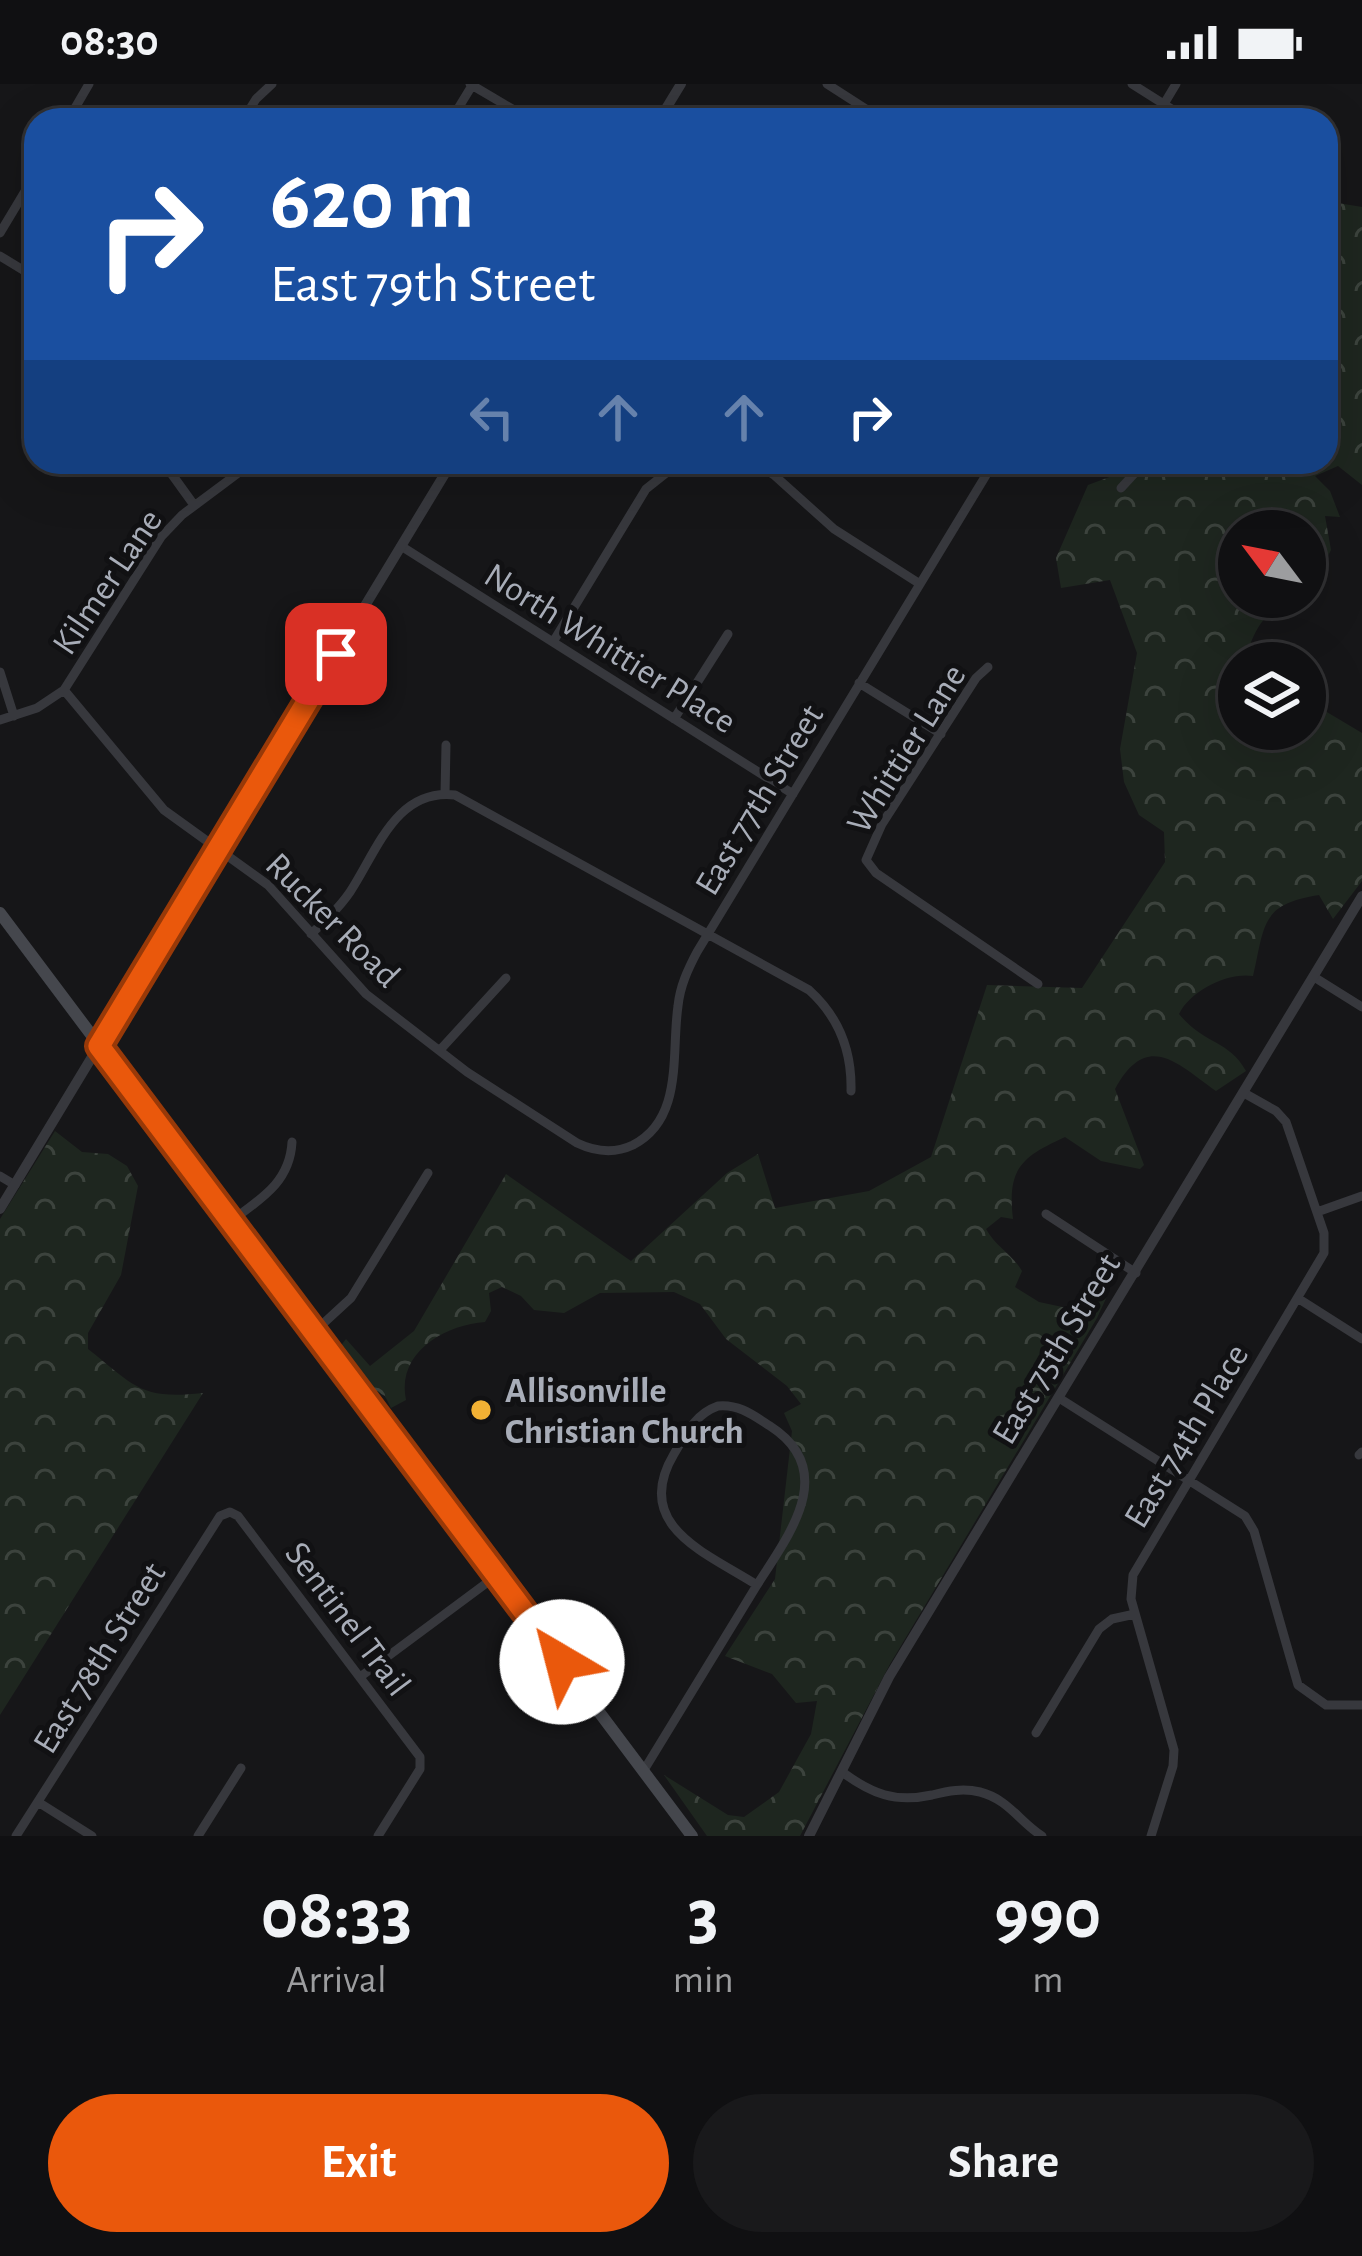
<!DOCTYPE html>
<style>
:root{--surface:#101012;--page:#19191b;--text:#f1f3f6;--muted:#9c9d9f;--line:#303032;--accent:#ea580c}
body{margin:0;font-family:"Alegreya Sans",sans-serif;background:var(--page);color:var(--text);height:100vh;display:flex;flex-direction:column;font-size:45px;white-space:nowrap}
*{box-sizing:border-box;margin:0}
p{font-size:39px;color:var(--muted)}
.icon{flex:none;width:66px;height:66px;fill:none;stroke:currentColor;stroke-width:2;stroke-linecap:round;stroke-linejoin:round}
.map{position:relative;height:1752px;overflow:hidden}
.side{display:flex;flex-direction:column;background:var(--surface);flex:1}
.side>*{flex:none}
.top-card{position:absolute;left:24px;top:24px;width:1314px;height:366px;border-radius:36px;box-shadow:0 12px 48px #0002,0 0 0 3px var(--line);background:#1a4fa0;color:#fff;overflow:hidden}
.needle{width:78px;rotate:302deg}
.buttons{position:absolute;left:1218px;top:426px;display:grid;gap:24px}
.buttons a{display:grid;place-items:center;width:108px;height:108px;border-radius:50%;background:var(--surface);box-shadow:0 12px 48px #0002,0 0 0 3px var(--line);font-size:60px}
.pin{position:absolute;display:grid;place-items:center;width:102px;height:102px;color:#fff;margin:-51px;border-radius:24px;box-shadow:0 6px 18px #0006}
.me{position:absolute;width:132px;margin:-66px;rotate:323deg;stroke-linejoin:round;filter:drop-shadow(0 0 9px #0008)}
.turn{display:flex;align-items:center;gap:42px;height:252px;padding:0 48px;font-size:54px}
.turn .icon{width:156px;height:156px;stroke-width:2.5}
.turn b{display:block;font-size:84px;line-height:102px}
.lanes{display:flex;align-items:center;height:114px;padding:0 48px;background:#0003;justify-content:center;gap:60px;direction:ltr}
.lanes .off{opacity:.35}
.eta{display:flex;justify-content:space-evenly;align-items:center;height:204px;text-align:center}
.eta b{font-size:72px;font-weight:600;line-height:84px}
.action{display:flex;gap:24px;margin-top:auto;padding:24px 48px}
.action a{flex:1;height:138px;border-radius:72px;background:var(--accent);color:#fff;font-size:48px;font-weight:600;line-height:138px;text-align:center}
.action a+a{background:var(--page);color:var(--text)}
.status{display:flex;justify-content:space-between;align-items:center;height:84px;padding:0 60px;background:var(--surface);direction:ltr}
.status svg{height:33px;fill:currentColor}
.map>svg:first-child{display:block}
</style>
<div class="status"><b>08:30</b><svg viewBox="0 0 49 12"><path d="M0 12V9h3v3zM5 12V6h3v6zM10 12V3h3v9zM15 12V0h3v12zM26 1h20v11H26zM47 4h2v5h-2z"/></svg></div>
<div class="map">
<svg width="1362" height="1752" viewBox="0 0 1362 1752">
<defs>
<pattern id="forest-crowns" width="20" height="18" patternUnits="userSpaceOnUse" patternTransform="scale(3)"><rect width="20" height="18" fill="#1e261f"/><path d="M2 6a3 3 0 1 1 6 0M12 15a3 3 0 1 1 6 0" fill="none" stroke="#3c433d"/></pattern>
</defs>
<rect width="100%" height="100%" fill="#161618"/>
<path fill="url(#forest-crowns)" fill-rule="evenodd" d="M 1326,117 L 1362,123 L 1362,401 L 1338,382 L 1315,392 L 1330,407 L 1340,433 L 1325,432 L 1331,466 L 1303,520 C 1274,520 1262,532 1251,558 L 1260,579 L 1239,579 L 1239,645 L 1305,645 L 1305,615 L 1362,649 L 1362,797 L 1333,835 L 1319,811 C 1260,820 1265,841 1253,892 C 1227,888 1190,907 1179,930 C 1203,960 1229,956 1246,987 L 1216,1007 C 1177,979 1147,946 1115,1005 L 1144,1081 L 1140,1085 L 1101,1077 L 1065,1053 C 1021,1073 1007,1085 1013,1135 L 1001,1133 L 986,1145 C 996,1163 1012,1170 1022,1187 L 1015,1203 L 1039,1218 L 1067,1224 L 1105,1204 L 1109,1208 L 1097,1234 L 890,1580 L 800,1752 L 707,1752 L 664,1691 L 728,1731 L 744,1733 L 779,1708 L 811,1650 L 817,1617 L 796,1619 L 772,1590 L 725,1572 L 775,1495 L 792,1347 L 784,1329 L 801,1320 L 787,1302 L 726,1255 L 700,1220 L 674,1208 L 600,1209 L 564,1229 L 534,1226 L 521,1212 L 502,1203 L 489,1209 L 491,1227 L 485,1238 C 444,1241 396,1269 406,1316 L 391,1324 L 385,1312 L 364,1301 L 336,1268 L 346,1255 L 370,1282 L 414,1247 L 506,1090 L 631,1177 L 727,1089 L 758,1070 L 775,1124 L 869,1107 L 931,1073 L 987,901 L 1082,904 L 1165,778 L 1164,748 L 1139,731 L 1124,698 L 1120,665 L 1137,569 L 1110,496 L 1061,504 L 1056,474 L 1088,401 L 1112,392 L 1124,378 L 1326,378 ZM 1239,447 L 1305,447 L 1305,513 L 1239,513 Z
M 55,1047 L 82,1068 L 108,1070 L 127,1082 L 138,1102 L 121,1191 L 88,1249 L 88,1265 C 135,1302 140,1316 203,1309 L 0,1631 L 0,1135 Z"/>
<g fill="none" stroke-linecap="round" stroke-linejoin="round">
<path stroke="#37383d" stroke-width="9" d="M 470,0 L 531,36
M 827,0 L 883,36
M 1132,0 L 1189,36
M 1164,20 L 1176,0
M 68,36 L 89,0
M 243,36 L 256,15 L 272,0
M 451,36 L 473,0
M 0,149 L 36,89
M 0,172 L 36,194
M 163,378 L 194,421
M 754,378 L 774,391 L 834,445 L 920,500
M 1121,404 L 1145,378
M 401,462 L 793,710
M 553,558 L 646,405 L 680,378
M 988,583 L 976,594 L 882,740 L 866,776 L 876,789 L 1038,900
M 0,588 L 14,632
M 859,599 L 941,650
M 64,606 L 164,726 L 268,801 L 366,910 L 467,988 L 577,1059 C 596,1068 614,1070 633,1061 C 684,1035 671,969 678,922 C 680,902 688,885 697,868 L 994,378
M 674,635 L 728,550
M 0,636 L 37,624 L 64,606 L 161,453 L 182,431 L 253,378
M 445,710 L 446,661
M 311,850 C 325,837 339,824 350,808 C 377,767 396,704 455,711 L 809,906 C 839,933 852,967 851,1007
M 1314,893 L 1362,923
M 440,966 L 506,894
M 0,1092 L 15,1101
M 1317,1128 L 1362,1112
M 1046,1130 L 1136,1189
M 231,1137 C 261,1115 290,1098 292,1058
M 1299,1215 L 1362,1255
M 314,1248 L 351,1214 L 428,1089
M 1059,1314 L 1245,1432 L 1254,1447 L 1298,1601 L 1326,1621 L 1362,1621
M 718,1322 C 739,1320 753,1331 770,1342 C 840,1387 788,1452 757,1501 C 707,1469 631,1442 674,1370 C 686,1350 695,1330 718,1322 Z
M 1359,1371 L 1362,1368
M 360,1593 L 496,1492
M 1036,1649 L 1099,1545 L 1112,1535 L 1135,1530
M 644,1686 L 757,1501
M 842,1688 C 872,1710 895,1719 932,1711 C 948,1707 963,1704 980,1708 C 1008,1715 1020,1738 1042,1752
M 38,1718 L 92,1752
M 16,1752 L 220,1432 L 230,1428 L 238,1432 L 420,1673 L 420,1685 L 378,1752
M 198,1752 L 241,1684
M 1151,1752 L 1173,1682 L 1174,1666 L 1131,1515 L 1133,1491 L 1324,1169 L 1324,1149 L 1286,1038 L 1276,1027 L 1244,1009"/>
<path stroke="#37383d" stroke-width="10" d="M 659,36 L 681,0
M 0,1125 L 452,378
M 809,1752 L 889,1593 L 1362,812"/>
<path stroke="#45474d" stroke-width="12" d="M 0,829 L 692,1752"/>
</g>
<g fill="none" stroke-linecap="round" stroke-linejoin="round">
<defs>
<path id="route" d="M 336,570 L 99,962 L 562,1578"/>
</defs>
<use href="#route" stroke="#983908" stroke-width="30"/>
<use href="#route" stroke="#ea580c" stroke-width="21"/>
</g>
<circle fill="#f2b134" stroke="#111113" stroke-width="4.5" cx="481" cy="1326" r="12"/>
<g text-anchor="middle" stroke-width="10" stroke-linejoin="round" paint-order="stroke">
<g font-size="36" fill="#a8adb8" stroke="#111113">
<text transform="translate(106 497) rotate(-56)" y="13">Kilmer Lane</text>
<text transform="translate(611 563) rotate(32)" y="13">North Whittier Place</text>
<text transform="translate(905 664) rotate(-58)" y="13">Whittier Lane</text>
<text transform="translate(758 715) rotate(-59)" y="13">East 77th Street</text>
<text transform="translate(334 835) rotate(45)" y="13">Rucker Road</text>
<text transform="translate(1055 1264) rotate(-59)" y="13">East 75th Street</text>
<text transform="translate(1185 1351) rotate(-59)" y="13">East 74th Place</text>
<text transform="translate(349 1534) rotate(53)" y="13">Sentinel Trail</text>
<text transform="translate(98 1573) rotate(-58)" y="13">East 78th Street</text>
</g>
<g font-size="36" font-weight="bold" fill="#a8adb8" stroke="#111113" text-anchor="start">
<text x="505" y="1318">Allisonville<tspan x="505" dy="41">Christian Church</tspan></text>
</g>
</g>
</svg>
<div class="buttons">
<a><svg class="needle" viewBox="-14 -14 28 28"><path d="M0-13l5 13h-10z" fill="#e53935"/><path d="M0 13l5-13h-10z" fill="#9c9d9f"/></svg></a>
<a><svg class="icon" aria-label="layers" viewBox="0 0 24 24"><path d="M12 4l9 5-9 5-9-5zM3 14l9 5 9-5"/></svg></a>
</div>
<div class="pin" style="left:336px;top:570px;background:#d93025"><svg class="icon" aria-label="arrive" viewBox="0 0 24 24"><path d="M6 21V4h12l-3 4 3 4H6"/></svg></div>
<svg class="me" style="left:562px;top:1578px" viewBox="-20 -20 40 40"><circle r="19" fill="#fff"/><path d="M0-13L10 11 0 6-10 11z" fill="#ea580c"/></svg>
<div class="top-card">
<div class="turn"><svg class="icon" aria-label="right" viewBox="0 0 24 24"><path d="M7 20v-9h11M14 6l5 5-5 5"/></svg><div><b>620 m</b>East 79th Street</div></div>
<div class="lanes"><svg class="icon off" aria-label="left" viewBox="0 0 24 24"><path d="M17 20v-9H6M10 6l-5 5 5 5"/></svg><svg class="icon off" aria-label="ahead" viewBox="0 0 24 24"><path d="M12 20V5M6 11l6-6 6 6"/></svg><svg class="icon off" aria-label="ahead" viewBox="0 0 24 24"><path d="M12 20V5M6 11l6-6 6 6"/></svg><svg class="icon" aria-label="right" viewBox="0 0 24 24"><path d="M7 20v-9h11M14 6l5 5-5 5"/></svg></div>
</div>
</div>
<section class="side">
<div class="eta">
<div><b>08:33</b><p>Arrival</p></div>
<div><b>3</b><p>min</p></div>
<div><b>990</b><p>m</p></div>
</div>
<div class="action"><a>Exit</a><a>Share</a></div>
</section>
